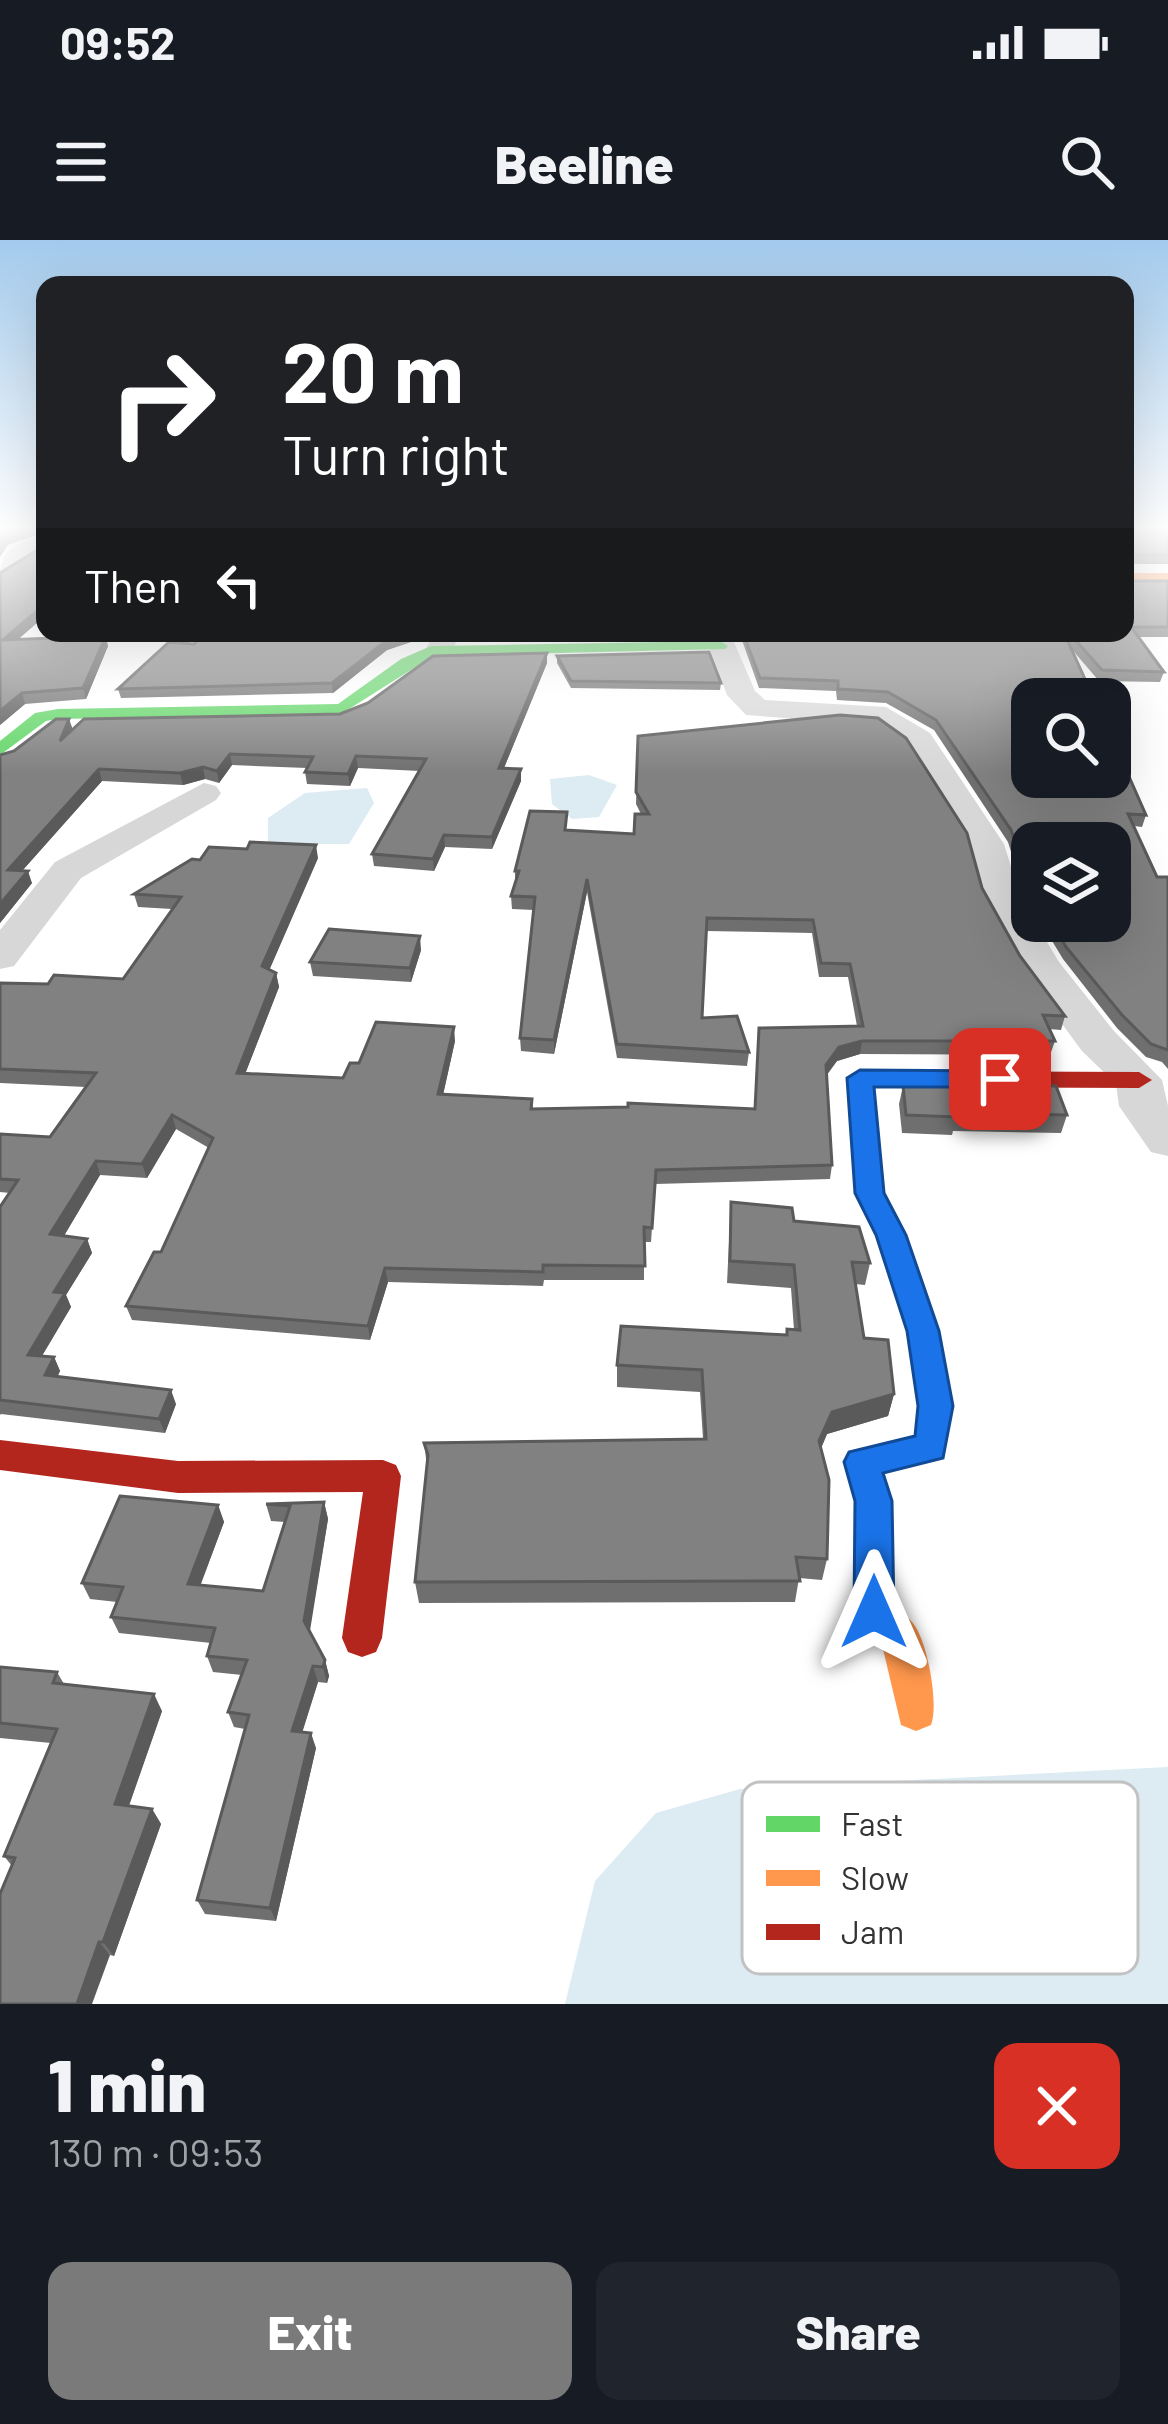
<!DOCTYPE html>
<meta charset="utf-8">
<style>
:root{--surface:#171b24;--page:#20242c;--text:#f1f3f6;--muted:#9ea1a6;--accent:#7a7a7a}
body{margin:0;font-family:Barlow,sans-serif;background:var(--page);color:var(--text);height:100vh;display:flex;flex-direction:column;font-size:45px;white-space:nowrap}
*{box-sizing:border-box;margin:0}
p{font-size:39px;color:var(--muted)}
.icon{flex:none;width:66px;height:66px;fill:none;stroke:currentColor;stroke-width:2;stroke-linecap:round;stroke-linejoin:round}
.map{position:relative;height:1764px;overflow:hidden}
.panel{display:flex;flex-direction:column;background:var(--surface);flex:1}
.panel>*{flex:none}
.top-card{position:absolute;left:36px;top:36px;width:1098px;height:366px;border-radius:24px;box-shadow:0 12px 48px #0002;background:#202124;color:#fff;overflow:hidden}
.fabs{position:absolute;left:1011px;top:438px;display:grid;gap:24px}
.fabs a{display:grid;place-items:center;width:120px;height:120px;border-radius:24px;background:var(--surface);box-shadow:0 12px 48px #0002;font-size:60px}
.pin{position:absolute;display:grid;place-items:center;width:102px;height:102px;color:#fff;margin:-51px;border-radius:24px;box-shadow:0 6px 18px #0006}
.me{position:absolute;width:132px;margin:-66px;rotate:0deg;stroke-linejoin:round;filter:drop-shadow(0 0 9px #0008)}
.turn{display:flex;align-items:center;gap:42px;height:252px;padding:0 48px;font-size:54px}
.turn .icon{width:156px;height:156px;stroke-width:2.5}
.turn b{display:block;font-size:84px;line-height:102px}
.then{display:flex;align-items:center;height:114px;padding:0 48px;background:#0003;gap:24px;font-size:45px}
.round{display:grid;place-items:center;flex:none;width:126px;height:126px;border-radius:24px;background:var(--page)}
.summary{display:flex;align-items:center;justify-content:space-between;height:204px;padding:0 48px}
h1{font-size:72px;font-weight:800;line-height:90px}
.cta{display:flex;gap:24px;margin-top:auto;padding:24px 48px}
.cta a{flex:1;height:138px;border-radius:24px;background:var(--accent);color:#fff;font-size:48px;font-weight:800;line-height:138px;text-align:center}
.cta a+a{background:var(--page);color:var(--text)}
.status{display:flex;justify-content:space-between;align-items:center;height:84px;padding:0 60px;background:var(--surface);direction:ltr}
.status svg{height:33px;fill:currentColor}
header{display:flex;justify-content:space-between;align-items:center;height:156px;padding:0 48px;background:var(--surface);font-size:54px;font-weight:800}
.map>svg:first-child{display:block}
</style>
<div class="status"><b>09:52</b><svg viewBox="0 0 49 12"><path d="M0 12V9h3v3zM5 12V6h3v6zM10 12V3h3v9zM15 12V0h3v12zM26 1h20v11H26zM47 4h2v5h-2z"/></svg></div>
<header><svg class="icon" aria-label="menu" viewBox="0 0 24 24"><path d="M4 6h16M4 12h16M4 18h16"/></svg>Beeline<svg class="icon" aria-label="search" viewBox="0 0 24 24"><circle cx="10" cy="10" r="6"/><path d="M15 15l6 6"/></svg></header>
<div class="map">
<svg width="1168" height="1764" viewBox="0 0 1168 1764">
<rect width="100%" height="100%" fill="#fff"/>
<path fill="#ddebf3" d="M 589,535 L 617,545 L 599,577 L 572,579 L 552,564 L 550,539 Z
M 367,548 L 374,563 L 349,604 L 268,604 L 268,578 L 305,553 Z
M 1168,1527 L 1168,1764 L 565,1764 L 595,1641 L 656,1573 L 740,1549 Z"/>
<g fill="none" stroke-linecap="round" stroke-linejoin="round">
<path fill="#d7d7d7" fill-rule="evenodd" d="M 45,296 L 45,311 C 23,319 14,338 0,341 C 0,306 13,305 45,296 Z
M 435,393 L 461,393 L 449,416 L 429,416 L 425,410 Z
M 704,393 L 730,393 L 755,451 L 765,460 L 886,467 L 930,493 L 1004,604 L 1021,659 L 1059,722 L 1114,791 L 1162,840 L 1168,866 L 1168,916 L 1151,912 L 1119,866 L 1116,844 L 1082,811 L 1020,727 L 983,659 L 968,604 L 907,506 L 878,485 L 746,475 L 727,455 Z
M 204,543 L 216,546 L 221,553 L 216,560 L 81,638 L 14,726 L 0,729 L 0,690 L 55,622 Z"/>
<path fill="#63d668" fill-rule="evenodd" d="M 720,401 L 728,406 L 725,409 L 433,416 L 341,474 L 58,479 L 46,481 L 0,515 L 0,501 L 35,473 L 58,469 L 338,464 L 401,419 L 431,406 Z"/>
<path fill="#ff974d" fill-rule="evenodd" d="M 1125,333 L 1168,333 L 1168,341 L 1125,341 Z
M 862,852 L 875,861 L 884,953 L 906,995 L 939,1091 L 953,1166 L 943,1219 L 883,1233 L 891,1261 L 893,1365 C 900,1371 910,1378 915,1386 C 928,1405 939,1465 931,1485 L 916,1491 L 901,1485 L 883,1409 L 860,1385 L 854,1372 L 855,1261 L 844,1222 L 849,1211 L 915,1196 L 919,1166 L 907,1091 L 876,995 L 856,953 L 849,861 Z"/>
<path fill="#b3261e" fill-rule="evenodd" d="M 860,831 L 1139,832 L 1152,840 L 1139,848 L 874,847 L 875,861 L 862,870 L 849,861 L 847,839 Z
M 0,1200 L 178,1221 L 383,1220 L 396,1225 L 401,1236 L 382,1398 L 376,1412 L 362,1417 L 348,1412 L 342,1398 L 363,1252 L 178,1253 L 0,1230 Z"/>
</g>
<path fill="#6f6f6f" d="M 1125,288 L 1168,288 L 1168,324 L 1125,324 Z
M 1168,341 L 1168,397 L 1138,397 L 1164,432 L 1160,442 L 1099,441 L 1069,406 L 1090,450 L 1087,459 L 1032,459 L 1146,575 L 1142,587 L 1134,586 L 1157,637 L 1168,637 L 1168,829 L 1162,822 L 1146,817 L 1117,788 L 1063,719 L 1040,681 L 1110,681 L 1032,603 L 1032,669 L 1025,657 L 1008,602 L 934,490 L 886,463 L 837,460 L 836,451 L 759,448 L 743,403 L 735,393 L 1125,393 Z
M 19,399 L 108,406 L 86,459 L 25,464 L 0,485 Z
M 420,399 L 387,410 L 333,453 L 121,458 L 118,449 Z
M 547,413 L 547,423 L 504,528 L 521,541 L 492,609 L 445,607 L 434,631 L 374,626 L 372,614 L 420,531 L 358,528 L 350,546 L 307,544 L 305,532 L 307,528 L 232,525 L 219,543 L 205,539 L 183,545 L 102,541 L 23,630 L 32,643 L 0,683 L 14,511 L 69,479 L 72,489 L 340,474 Z
M 557,416 L 721,443 L 720,450 L 571,448 L 557,423 Z
M 638,496 L 982,648 L 1020,716 L 1065,776 L 1061,790 L 1049,789 L 1055,801 L 1050,815 L 860,814 L 837,821 L 826,835 L 832,925 L 830,939 L 655,944 L 651,1002 L 644,1002 L 644,1040 L 544,1040 L 543,1046 L 388,1042 L 370,1100 L 132,1080 L 126,1066 L 161,1012 L 209,908 L 176,889 L 147,938 L 100,935 L 64,996 L 87,999 L 92,1013 L 66,1055 L 71,1067 L 42,1116 L 54,1117 L 60,1131 L 57,1137 L 176,1164 L 165,1193 L 1,1174 L 0,1175 L 0,967 L 10,953 L 0,952 L 0,894 L 50,897 L 86,847 L 0,843 L 0,743 L 48,744 L 123,739 L 172,669 L 138,667 L 134,654 L 318,618 L 269,730 L 276,733 L 279,747 L 245,834 L 343,838 L 359,823 L 455,801 L 443,855 L 532,859 L 533,869 L 754,869 L 857,786 L 848,737 L 819,737 L 812,693 L 706,691 L 702,778 L 749,812 L 747,826 L 617,818 L 587,652 L 554,814 L 521,811 L 520,798 L 534,670 L 512,669 L 511,656 L 515,643 L 515,631 L 566,590 L 634,594 L 641,574 L 636,564 Z
M 421,710 L 411,742 L 313,736 L 310,722 Z
M 903,846 L 1067,875 L 1061,893 L 953,891 L 952,895 L 902,893 L 899,864 Z
M 731,962 L 794,981 L 870,1023 L 865,1045 L 855,1044 L 864,1098 L 894,1154 L 888,1176 L 827,1194 L 821,1208 L 827,1319 L 822,1340 L 799,1338 L 795,1362 L 419,1363 L 415,1342 L 427,1226 L 424,1203 L 703,1199 L 700,1152 L 617,1147 L 617,1125 L 786,1095 L 787,1089 L 794,1090 L 791,1048 L 727,1043 Z
M 324,1262 L 328,1279 L 309,1392 L 325,1420 L 329,1436 L 327,1443 L 318,1442 L 302,1492 L 316,1508 L 276,1681 L 205,1674 L 197,1660 L 245,1489 L 234,1487 L 228,1472 L 242,1435 L 213,1432 L 207,1416 L 211,1403 L 119,1393 L 111,1377 L 117,1362 L 90,1359 L 82,1343 L 218,1265 L 224,1282 L 200,1345 L 263,1351 L 285,1282 L 271,1281 L 266,1264 Z
M 0,1427 L 57,1432 L 64,1444 L 162,1471 L 129,1566 L 152,1569 L 161,1584 L 114,1716 L 110,1715 L 12,1626 L 4,1616 L 51,1503 L 0,1498 Z"/>
<path fill="#5a5a5a" d="M 28,288 L 43,288 L 44,292 L 8,305 L 0,317 L 0,304 L 6,296 Z
M 45,364 L 45,376 L 6,410 L 3,400 Z
M 410,393 L 419,393 L 420,399 L 387,410 L 333,453 L 332,443 L 386,401 Z
M 106,396 L 108,406 L 86,459 L 83,448 Z
M 547,413 L 547,423 L 499,540 L 499,528 Z
M 22,453 L 25,464 L 0,485 L 0,471 Z
M 69,479 L 73,490 L 60,501 Z
M 230,514 L 232,525 L 219,543 L 217,531 Z
M 356,516 L 358,528 L 350,546 L 348,534 Z
M 203,527 L 205,539 L 183,545 L 180,533 Z
M 99,529 L 102,541 L 12,642 L 8,630 Z
M 521,529 L 521,541 L 492,609 L 492,597 Z
M 444,595 L 445,607 L 434,631 L 433,619 Z
M 316,605 L 318,618 L 265,740 L 262,726 Z
M 28,631 L 32,643 L 0,683 L 0,664 Z
M 587,639 L 587,652 L 554,814 L 554,800 Z
M 420,696 L 421,710 L 411,742 L 410,728 Z
M 276,733 L 279,747 L 240,847 L 237,833 Z
M 454,787 L 455,801 L 440,868 L 438,854 Z
M 862,801 L 860,814 L 837,821 L 824,839 L 826,825 L 839,807 Z
M 172,875 L 176,889 L 147,938 L 142,924 Z
M 96,921 L 100,935 L 56,1009 L 50,994 Z
M 87,999 L 92,1013 L 66,1055 L 71,1067 L 34,1129 L 28,1115 L 54,1052 Z
M 385,1028 L 388,1042 L 370,1100 L 368,1086 Z
M 54,1117 L 60,1131 L 51,1150 L 45,1135 Z
M 171,1150 L 176,1164 L 165,1193 L 159,1179 Z
M 894,1154 L 888,1176 L 827,1194 L 815,1223 L 819,1201 L 832,1172 Z
M 324,1262 L 328,1279 L 309,1397 L 304,1381 Z
M 218,1265 L 224,1282 L 195,1360 L 188,1344 Z
M 325,1420 L 329,1436 L 327,1443 L 323,1427 Z
M 313,1426 L 318,1442 L 298,1506 L 292,1491 Z
M 154,1454 L 162,1471 L 124,1579 L 115,1564 Z
M 311,1493 L 316,1508 L 276,1681 L 270,1668 Z
M 152,1569 L 161,1584 L 114,1716 L 103,1702 Z
M 99,1702 L 110,1715 L 92,1764 L 77,1764 Z"/>
<path fill="#818181" stroke="#5a5a5a" stroke-width="3" d="M 0,288 L 28,288 L 6,296 L 0,304 Z
M 1125,288 L 1168,288 L 1168,315 L 1125,315 Z
M 45,301 L 45,364 L 3,400 L 106,396 L 83,448 L 22,453 L 0,471 L 0,333 L 44,306 Z
M 1125,341 L 1168,341 L 1168,387 L 1131,387 L 1164,432 L 1102,430 L 1069,393 L 1125,393 Z
M 205,393 L 410,393 L 386,401 L 332,443 L 118,449 L 169,402 L 194,404 Z
M 743,393 L 1064,393 L 1090,450 L 1048,451 L 1056,459 L 1032,459 L 1032,537 L 1110,537 L 1110,515 L 1127,532 L 1146,575 L 1128,574 L 1157,637 L 1168,637 L 1168,810 L 1151,804 L 1122,775 L 1066,707 L 1051,681 L 1110,681 L 1110,603 L 1032,603 L 1032,651 L 1011,590 L 936,480 L 888,452 L 838,449 L 838,441 L 760,438 Z
M 709,412 L 721,443 L 571,441 L 557,416 Z
M 547,413 L 499,528 L 521,529 L 492,597 L 444,595 L 433,619 L 372,614 L 426,519 L 356,516 L 348,534 L 305,532 L 313,517 L 230,514 L 217,531 L 203,527 L 180,533 L 99,529 L 8,630 L 28,631 L 0,664 L 0,515 L 14,511 L 56,479 L 69,479 L 60,501 L 84,479 L 340,474 L 368,463 L 433,416 Z
M 840,475 L 878,478 L 906,498 L 967,593 L 982,648 L 1020,716 L 1065,776 L 1043,775 L 1055,801 L 862,801 L 839,807 L 826,825 L 832,925 L 656,930 L 652,988 L 644,987 L 645,1026 L 543,1025 L 543,1032 L 385,1028 L 368,1086 L 126,1066 L 154,1012 L 161,1012 L 213,898 L 172,875 L 142,924 L 96,921 L 50,994 L 87,999 L 54,1052 L 65,1053 L 28,1115 L 54,1117 L 45,1135 L 171,1150 L 159,1179 L 0,1160 L 0,967 L 18,940 L 0,939 L 0,894 L 50,897 L 96,833 L 0,829 L 0,743 L 48,744 L 54,735 L 123,739 L 181,657 L 134,654 L 192,619 L 200,620 L 209,607 L 247,609 L 250,602 L 316,605 L 262,726 L 276,733 L 237,833 L 343,838 L 350,823 L 359,823 L 376,782 L 454,787 L 438,854 L 532,859 L 531,869 L 628,867 L 628,863 L 755,869 L 759,788 L 863,786 L 850,724 L 821,723 L 813,680 L 707,678 L 702,778 L 737,776 L 749,812 L 617,804 L 587,639 L 554,800 L 520,798 L 535,657 L 511,656 L 519,631 L 515,631 L 530,571 L 567,572 L 565,590 L 634,594 L 635,574 L 649,574 L 636,552 L 638,496 Z
M 329,689 L 420,696 L 410,728 L 310,722 Z
M 903,846 L 1056,846 L 1067,875 L 956,873 L 957,877 L 906,875 Z
M 731,962 L 792,968 L 794,981 L 859,987 L 870,1023 L 852,1022 L 864,1098 L 888,1100 L 894,1154 L 832,1172 L 819,1201 L 829,1240 L 827,1319 L 796,1317 L 800,1341 L 415,1342 L 428,1215 L 424,1203 L 706,1199 L 702,1130 L 617,1125 L 621,1086 L 787,1095 L 787,1089 L 800,1090 L 794,1025 L 730,1021 Z
M 120,1256 L 218,1265 L 188,1344 L 263,1351 L 290,1266 L 266,1264 L 324,1262 L 304,1381 L 325,1420 L 323,1427 L 313,1426 L 292,1491 L 311,1493 L 270,1668 L 197,1660 L 249,1475 L 228,1472 L 247,1420 L 207,1416 L 215,1388 L 111,1377 L 123,1347 L 82,1343 Z
M 0,1427 L 57,1432 L 53,1443 L 154,1454 L 115,1564 L 152,1569 L 103,1702 L 99,1702 L 77,1764 L 0,1764 L 0,1654 L 15,1618 L 4,1616 L 57,1489 L 0,1483 Z"/>
<linearGradient id="sky" x2="0" y2="1"><stop stop-color="#a3caec"/><stop offset="0.54" stop-color="#fff"/><stop offset="1" stop-color="#fff" stop-opacity="0"/></linearGradient>
<rect width="1168" height="534" fill="url(#sky)"/>
<path fill="#1a73e8" stroke="#114b97" stroke-width="3" d="M 860,830 L 1000,831 L 1013,839 L 1000,847 L 874,847 L 884,953 L 906,995 L 939,1091 L 953,1166 L 943,1218 L 883,1233 L 892,1261 L 894,1372 L 888,1385 L 874,1391 L 860,1385 L 854,1372 L 855,1261 L 844,1222 L 849,1212 L 915,1196 L 918,1166 L 907,1091 L 876,995 L 855,953 L 847,838 Z"/>
<rect x="742" y="1542" width="396" height="192" rx="18" fill="#fff" stroke="#c2c2c2" stroke-width="3"/>
<rect x="766" y="1576" width="54" height="16" fill="#63d668"/>
<rect x="766" y="1630" width="54" height="16" fill="#ff974d"/>
<rect x="766" y="1684" width="54" height="16" fill="#b3261e"/>
<g font-size="33" fill="#333">
<text x="841" y="1596">Fast</text>
<text x="841" y="1650">Slow</text>
<text x="841" y="1704">Jam</text>
</g>
</svg>
<div class="fabs">
<a><svg class="icon" aria-label="search" viewBox="0 0 24 24"><circle cx="10" cy="10" r="6"/><path d="M15 15l6 6"/></svg></a>
<a><svg class="icon" aria-label="layers" viewBox="0 0 24 24"><path d="M12 4l9 5-9 5-9-5zM3 14l9 5 9-5"/></svg></a>
</div>
<div class="pin" style="left:1000px;top:839px;background:#d93025"><svg class="icon" aria-label="arrive" viewBox="0 0 24 24"><path d="M6 21V4h12l-3 4 3 4H6"/></svg></div>
<svg class="me" style="left:874px;top:1372px" viewBox="-20 -20 40 40"><path d="M0-17L14 15 0 8-14 15z" fill="#1a73e8" stroke="#fff" stroke-width="4"/></svg>
<div class="top-card">
<div class="turn"><svg class="icon" aria-label="right" viewBox="0 0 24 24"><path d="M7 20v-9h11M14 6l5 5-5 5"/></svg><div><b>20 m</b>Turn right</div></div>
<div class="then">Then<svg class="icon" aria-label="left" viewBox="0 0 24 24"><path d="M17 20v-9H6M10 6l-5 5 5 5"/></svg></div>
</div>
</div>
<section class="panel">
<div class="summary"><div><h1>1 min</h1><p>130 m · 09:53</p></div><a class="round" style="background:#d93025;color:#fff"><svg class="icon" aria-label="close" viewBox="0 0 24 24"><path d="M6 6l12 12M18 6L6 18"/></svg></a></div>
<div class="cta"><a>Exit</a><a>Share</a></div>
</section>
